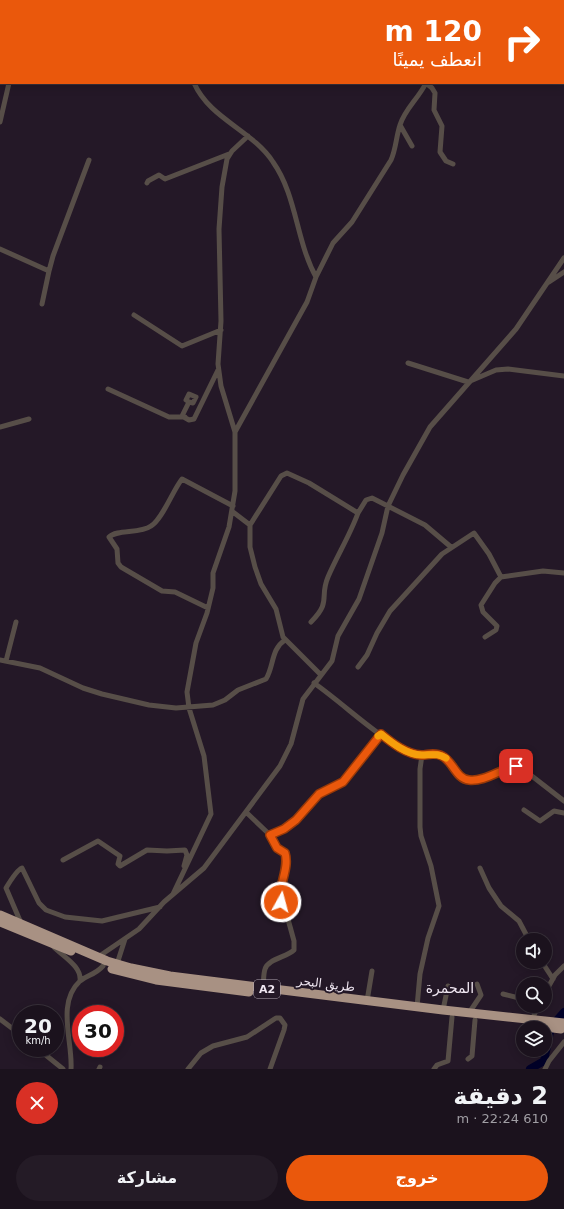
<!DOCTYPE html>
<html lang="ar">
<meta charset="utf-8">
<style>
:root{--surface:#1b121d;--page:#241b26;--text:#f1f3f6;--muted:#a09ea4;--line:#39323b;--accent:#ea580c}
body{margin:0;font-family:"DejaVu Sans",Cairo,sans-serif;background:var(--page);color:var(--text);direction:rtl;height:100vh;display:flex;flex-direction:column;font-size:15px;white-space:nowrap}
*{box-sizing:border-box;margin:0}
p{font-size:13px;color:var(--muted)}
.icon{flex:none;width:22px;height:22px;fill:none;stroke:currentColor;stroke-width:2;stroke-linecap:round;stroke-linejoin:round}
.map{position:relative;height:1069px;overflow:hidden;direction:ltr}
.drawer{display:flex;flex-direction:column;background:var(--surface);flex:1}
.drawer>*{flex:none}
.banner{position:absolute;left:0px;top:0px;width:564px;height:84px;box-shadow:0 2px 10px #0003,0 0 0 1px var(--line);direction:rtl;background:#ea580c;color:#fff;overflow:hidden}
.fabs{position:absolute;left:516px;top:933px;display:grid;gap:8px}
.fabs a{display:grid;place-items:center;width:36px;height:36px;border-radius:50%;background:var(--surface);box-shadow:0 2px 10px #0003,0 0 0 1px var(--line);font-size:20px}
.speed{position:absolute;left:12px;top:1005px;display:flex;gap:8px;font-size:20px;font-weight:700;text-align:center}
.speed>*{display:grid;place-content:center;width:52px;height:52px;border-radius:50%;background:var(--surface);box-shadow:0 2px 10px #0003,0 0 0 1px var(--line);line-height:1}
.speed small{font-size:10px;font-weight:400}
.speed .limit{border:6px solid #d22;background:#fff;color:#111}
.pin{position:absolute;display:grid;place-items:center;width:34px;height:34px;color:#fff;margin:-17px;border-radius:8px;box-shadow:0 2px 6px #0006}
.me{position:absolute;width:44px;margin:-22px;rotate:7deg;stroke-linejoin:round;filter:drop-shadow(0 0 3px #0008)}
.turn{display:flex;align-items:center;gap:14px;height:84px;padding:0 16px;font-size:18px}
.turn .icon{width:52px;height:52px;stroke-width:2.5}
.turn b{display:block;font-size:28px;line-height:34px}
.round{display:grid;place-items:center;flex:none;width:42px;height:42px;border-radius:21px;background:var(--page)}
.overview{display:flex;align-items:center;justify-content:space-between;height:68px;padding:0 16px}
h1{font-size:24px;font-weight:800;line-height:30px}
.cta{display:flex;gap:8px;margin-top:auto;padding:8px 16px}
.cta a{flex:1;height:46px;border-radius:24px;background:var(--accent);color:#fff;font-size:16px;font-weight:800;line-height:46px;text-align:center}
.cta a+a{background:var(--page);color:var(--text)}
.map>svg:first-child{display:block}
</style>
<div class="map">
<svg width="564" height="1069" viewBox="0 0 564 1069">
<rect width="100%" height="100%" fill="#241827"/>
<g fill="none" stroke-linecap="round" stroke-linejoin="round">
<path stroke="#000028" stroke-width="8" d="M 530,1069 L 544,1061 L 551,1027 L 564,1012"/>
<path stroke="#574e48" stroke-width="5" d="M 173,0 L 174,1
M 23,1 L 23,0
M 154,1 L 155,0
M 413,1 L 413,0
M 194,83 C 210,119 252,130 273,162 C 297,196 296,241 316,277 L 333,243 L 352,222 L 391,160 C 396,149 396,137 400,125
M 426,83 L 432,88 L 435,93 L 434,110 L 442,126 L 440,152 L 446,161 L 453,164
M 0,122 L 9,83
M 412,146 L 400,125 C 405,109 418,99 426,83
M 147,183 L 148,181 L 159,175 L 165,179 L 229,154
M 0,249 L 49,271 L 42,304
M 49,271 L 53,256 L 89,160
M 549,282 L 564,272
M 134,315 L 182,346 L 221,330
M 408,363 L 468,382 L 496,370 L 508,369 L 564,376
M 108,389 L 169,417 L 185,417
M 189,402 L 193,403 L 196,397 L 189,394 L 186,400 L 189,402 L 182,416 L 189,420 L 194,419 L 218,370
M 0,427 L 29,419
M 235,432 L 307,302 L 316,277
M 233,512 L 250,525 L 281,476 L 287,473 L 309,483 L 358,513 L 366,500 L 372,498 L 376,500 L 425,525 L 451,547
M 250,525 L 250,547 L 255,567 L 261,584 L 276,609 L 283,637 L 320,674
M 208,608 L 175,592 L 162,591 L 121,567 L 118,563 L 117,549 L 109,537 C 117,529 140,534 151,526 C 162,520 173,490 182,479 L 233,506
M 311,622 C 332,601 319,598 328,577 C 337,556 350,535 358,513
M 485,637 L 496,630 L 497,626 L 483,612 L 481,605 L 495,583 L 501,577
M 0,660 L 40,668 L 83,688 L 102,694 L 149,705 L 176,708 L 213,705 L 225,700 L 238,690 L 266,679 C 274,666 271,649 285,640
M 6,661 L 16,622
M 358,667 L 367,655 L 377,633 L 390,611 L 442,554 L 474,533 L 489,554 L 501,577 L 543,571 L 564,573
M 314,683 C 345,705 373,733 405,751 C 418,758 433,750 444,756 C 454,762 457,779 470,780 C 487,781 502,766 519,766 L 564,801
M 524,810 L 540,821 L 554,811 L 564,813
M 247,813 L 270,835 L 277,848 L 285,853 L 287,859 L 280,898 L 286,912 L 294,941 L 294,950 C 287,957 268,959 265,969 C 263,975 264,982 263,988
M 270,835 L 284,829 L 296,820 L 319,794 L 343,782 L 381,733
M 63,860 L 98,841 L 120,856 L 118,864 L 120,866 L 147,850 L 167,851 L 185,850 L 187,855 L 184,866
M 480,868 L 489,888 L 501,906 L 519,921 L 529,940
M 173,894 L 211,814 L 204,756 L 189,708 L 187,692 L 196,643 L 207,613 L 213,588 L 213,573 L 229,527 L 235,491 L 235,432 L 221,386 L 218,364 L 221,321 L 219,229 L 222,187 L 227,159 L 232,151 L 248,136
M 21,923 L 6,888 C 9,883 17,870 22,868 L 39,903 L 46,910 L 65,917 L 102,921 L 160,907
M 53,946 C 62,956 82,966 80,981
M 98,957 L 139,929 L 164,902 L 204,868 L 280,766 L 291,744 L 303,699 L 332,661 L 338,636 L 359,599 L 382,533 L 388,506 L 403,475 L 430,427 L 516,329 L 564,258
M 542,962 L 553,979
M 117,964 L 125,939
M 545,993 L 555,975 L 564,966
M 503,994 L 523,999
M 367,1001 L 372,971
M 417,1007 L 420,974 L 428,938 L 439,906 L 431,866 L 421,836 L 420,827 L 420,769 L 422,755
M 443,1010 L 448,986
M 469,1013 L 481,995 L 477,984
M 0,1019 L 21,1035
M 532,1020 L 538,1006
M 37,1048 L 63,1069
M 468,1059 L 472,1056 L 475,1020
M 71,1069 C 73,1042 56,1003 80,981 C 87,975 95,975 103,966
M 99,1069 L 100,1067
M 188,1069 L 201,1053 L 213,1046 L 247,1037 L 276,1018 L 280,1018 L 285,1025 L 284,1030 L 270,1069
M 434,1069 L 437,1065 L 448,1061 L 452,1017
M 545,1069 L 549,1061 L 564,1042"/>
<path stroke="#a89183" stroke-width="9" d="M 0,915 L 107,961 L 131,968 L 170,976 L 443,1010 L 564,1023
M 0,922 L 71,951
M 112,969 L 156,980 L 249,992
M 530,1025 L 561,1029"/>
</g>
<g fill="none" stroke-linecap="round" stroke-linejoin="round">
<defs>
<path id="route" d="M 281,902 C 277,887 290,869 285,853 L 277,848 L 270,835 L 284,829 L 296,820 L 319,794 L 343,782 L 381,734 C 392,743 406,754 421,755 C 428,755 435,752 442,756 C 453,761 456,779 469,780 C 484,782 501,769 516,766"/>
</defs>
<use href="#route" stroke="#983908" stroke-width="10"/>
<use href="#route" stroke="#ea580c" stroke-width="7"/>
<path stroke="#f59e0b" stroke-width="7" d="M 378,736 L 381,734 C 392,743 407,755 422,755 C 432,755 437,753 446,758"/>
</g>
<g text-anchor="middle" stroke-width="4" stroke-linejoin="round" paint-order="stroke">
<rect fill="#241827" stroke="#b3a9b5" stroke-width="1" x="254" y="980" width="26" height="18" rx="3"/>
<g font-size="11" font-weight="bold" fill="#f0e7f2">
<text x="267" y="993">A2</text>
</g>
<g font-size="12" fill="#f0e7f2" stroke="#241827">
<text transform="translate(326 984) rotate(7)" y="4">طريق البحر</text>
</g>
<g font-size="14" fill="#f0e7f2" stroke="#241827">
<text x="450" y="993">المحمرة</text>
</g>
</g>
</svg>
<div class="fabs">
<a><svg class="icon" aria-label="sound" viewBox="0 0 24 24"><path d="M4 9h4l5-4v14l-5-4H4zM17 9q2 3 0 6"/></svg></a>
<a><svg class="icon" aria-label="search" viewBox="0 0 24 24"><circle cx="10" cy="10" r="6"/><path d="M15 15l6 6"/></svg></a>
<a><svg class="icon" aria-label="layers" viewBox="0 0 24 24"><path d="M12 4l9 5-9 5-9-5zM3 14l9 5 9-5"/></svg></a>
</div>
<div class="speed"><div>20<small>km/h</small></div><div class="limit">30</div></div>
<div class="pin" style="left:516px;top:766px;background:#d93025"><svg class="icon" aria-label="arrive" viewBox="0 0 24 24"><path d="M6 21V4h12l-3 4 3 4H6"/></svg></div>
<svg class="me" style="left:281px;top:902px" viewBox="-20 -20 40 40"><circle r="17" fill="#ea580c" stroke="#fff" stroke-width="3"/><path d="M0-11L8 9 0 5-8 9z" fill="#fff"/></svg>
<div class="banner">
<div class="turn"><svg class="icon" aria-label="right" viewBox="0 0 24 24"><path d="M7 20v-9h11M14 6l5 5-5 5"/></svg><div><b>120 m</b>انعطف يمينًا</div></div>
</div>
</div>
<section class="drawer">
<div class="overview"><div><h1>2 دقيقة</h1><p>610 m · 22:24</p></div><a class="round" style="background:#d93025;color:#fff"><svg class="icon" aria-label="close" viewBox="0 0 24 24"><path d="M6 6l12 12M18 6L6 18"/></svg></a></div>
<div class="cta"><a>خروج</a><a>مشاركة</a></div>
</section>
